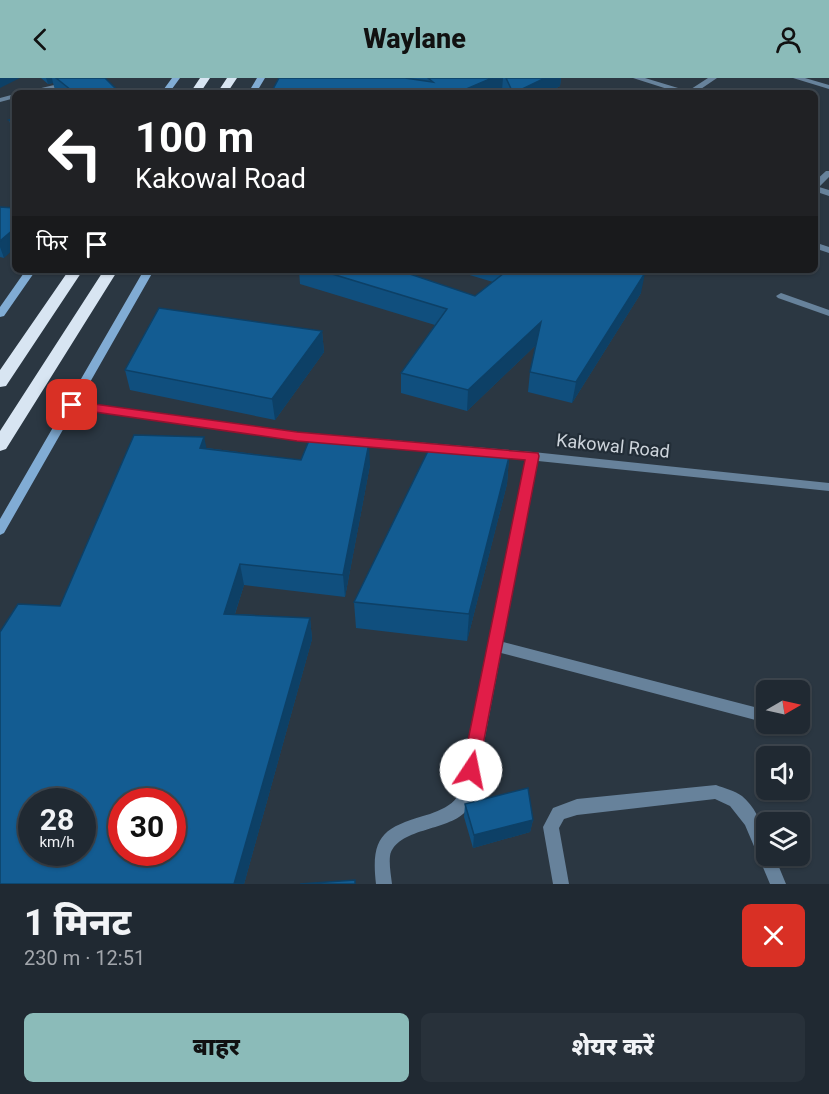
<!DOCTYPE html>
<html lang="hi">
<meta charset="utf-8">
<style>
:root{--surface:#202932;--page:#28313a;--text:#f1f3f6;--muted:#a2a6ac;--line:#3d454d;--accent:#8bbbb9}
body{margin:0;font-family:Roboto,"Noto Sans Devanagari",sans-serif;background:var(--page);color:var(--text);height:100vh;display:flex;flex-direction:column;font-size:22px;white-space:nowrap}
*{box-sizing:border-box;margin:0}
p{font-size:20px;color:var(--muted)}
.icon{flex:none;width:33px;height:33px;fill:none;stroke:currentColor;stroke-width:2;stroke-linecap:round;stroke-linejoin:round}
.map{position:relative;height:806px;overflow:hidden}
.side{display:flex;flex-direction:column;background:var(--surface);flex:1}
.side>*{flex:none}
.hud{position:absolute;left:12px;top:12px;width:806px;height:183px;border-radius:9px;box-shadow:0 2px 4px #0004,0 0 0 2px var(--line);background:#202124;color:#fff;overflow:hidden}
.needle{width:39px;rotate:81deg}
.tools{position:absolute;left:756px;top:602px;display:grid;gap:12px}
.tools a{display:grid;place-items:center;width:54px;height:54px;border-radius:9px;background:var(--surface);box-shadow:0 2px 4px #0004,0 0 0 2px var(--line);font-size:30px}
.speed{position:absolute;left:18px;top:710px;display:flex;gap:12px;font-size:30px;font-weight:700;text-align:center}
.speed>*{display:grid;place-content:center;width:78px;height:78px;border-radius:50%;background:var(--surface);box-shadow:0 2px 4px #0004,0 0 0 2px var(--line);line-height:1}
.speed small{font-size:15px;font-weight:400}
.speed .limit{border:9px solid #d22;background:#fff;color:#111}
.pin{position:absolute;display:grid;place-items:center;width:51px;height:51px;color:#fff;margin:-26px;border-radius:12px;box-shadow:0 3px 9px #0006}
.me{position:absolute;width:66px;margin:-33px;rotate:11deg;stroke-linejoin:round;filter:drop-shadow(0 0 4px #0008)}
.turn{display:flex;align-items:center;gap:21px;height:126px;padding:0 24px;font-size:27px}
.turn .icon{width:78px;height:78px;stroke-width:2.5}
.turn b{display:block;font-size:42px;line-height:51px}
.then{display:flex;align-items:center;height:57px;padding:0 24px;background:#0003;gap:12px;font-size:22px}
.round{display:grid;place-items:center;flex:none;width:63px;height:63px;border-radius:9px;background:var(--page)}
.headline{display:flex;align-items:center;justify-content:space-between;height:102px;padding:0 24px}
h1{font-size:36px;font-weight:800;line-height:45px}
.button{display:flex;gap:12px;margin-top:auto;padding:12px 24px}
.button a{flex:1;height:69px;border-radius:9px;background:var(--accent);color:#111;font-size:24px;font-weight:800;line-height:69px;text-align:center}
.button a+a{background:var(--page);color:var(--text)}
header{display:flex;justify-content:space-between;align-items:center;height:78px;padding:0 24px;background:var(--accent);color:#111;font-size:27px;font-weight:800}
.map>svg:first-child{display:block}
</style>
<header><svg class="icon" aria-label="back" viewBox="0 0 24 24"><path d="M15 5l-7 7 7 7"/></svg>Waylane<svg class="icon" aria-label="person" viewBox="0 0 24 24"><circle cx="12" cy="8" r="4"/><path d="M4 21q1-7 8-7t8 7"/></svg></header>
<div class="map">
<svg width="829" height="806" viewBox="0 0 829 806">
<rect width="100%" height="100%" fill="#2b3742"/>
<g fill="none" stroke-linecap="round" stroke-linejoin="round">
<path fill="#67829b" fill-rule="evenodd" d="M 84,0 L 98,0 L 34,15 L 20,15 Z
M 15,16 L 15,20 L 0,24 L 0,20 Z"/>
<path fill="#67829b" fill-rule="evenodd" d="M 633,0 L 645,0 L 688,13 L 708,0 L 717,0 L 695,15 L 680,15 Z
M 793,0 L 805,0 L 829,7 L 829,11 Z
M 826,93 L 829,93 L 829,99 L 819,109 L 829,112 L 829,118 L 814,113 L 814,104 Z
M 814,164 L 829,169 L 829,175 L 814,170 Z
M 781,215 L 829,232 L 829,238 L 778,220 L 776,218 Z
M 71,323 L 297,354 L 533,374 L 829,405 L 829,413 L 538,383 L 503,564 L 766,632 L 767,645 L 501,575 L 475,712 C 472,719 470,728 465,734 C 448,753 396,750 390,778 C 389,787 391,797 392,806 L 376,806 C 370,756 385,749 430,736 C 440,732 451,728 457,719 L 526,381 L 297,362 L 67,330 L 65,327 L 67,324 Z
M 716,707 C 724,710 735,713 742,718 C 759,732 766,756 766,777 L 774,777 L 786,806 L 770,806 L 745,747 L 730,728 L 715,721 L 577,737 L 564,741 L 559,750 L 569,806 L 553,806 L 543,749 L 553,730 L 577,721 Z"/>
<path fill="#81acd4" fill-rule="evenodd" d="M 172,0 L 180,0 L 169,15 L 161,15 Z
M 257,0 L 265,0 L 256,15 L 248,15 Z
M 26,192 L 36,192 L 4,238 L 0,239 L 0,229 Z
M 144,192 L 154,192 L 4,455 L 0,457 L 0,441 Z"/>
<path fill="#d8e5f2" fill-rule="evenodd" d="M 200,0 L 210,0 L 200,15 L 190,15 Z
M 227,0 L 237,0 L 227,15 L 217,15 Z
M 69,192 L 83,192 L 6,308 L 0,309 L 0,292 Z
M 104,192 L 118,192 L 6,371 L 0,373 L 0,353 Z"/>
</g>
<path fill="#104f7e" d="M 41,0 L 105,0 L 118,13 L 118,15 L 58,15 L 55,12 L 53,5 L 48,6 Z
M 279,0 L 561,0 L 560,8 L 547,15 L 504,15 L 502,12 L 496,15 L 271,15 Z
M 15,40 L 15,61 L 9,42 Z
M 0,129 L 4,180 L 0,179 Z
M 299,192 L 398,192 L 475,218 L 493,204 L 453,192 L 635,192 L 641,215 L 572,325 L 528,314 L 530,294 L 536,267 L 467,333 L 401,315 L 401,295 L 435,247 L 300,206 Z
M 322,253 L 324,274 L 275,342 L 130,312 L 125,292 Z
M 207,370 L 301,382 L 370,387 L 345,519 L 244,507 L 235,536 L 310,540 L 312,561 L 244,806 L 0,806 L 60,528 Z
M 509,379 L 507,406 L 467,563 L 356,550 L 354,524 Z
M 465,726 L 533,742 L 530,754 L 473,770 L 464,739 Z"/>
<path fill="#0d4066" d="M 0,0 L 20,0 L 0,10 Z
M 46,0 L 52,0 L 53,5 L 48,6 Z
M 492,0 L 503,0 L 502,12 L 496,15 L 457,15 Z
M 545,0 L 561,0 L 560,8 L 547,15 L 514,15 Z
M 15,150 L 15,170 L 4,180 L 0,169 L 0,163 Z
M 645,195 L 641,215 L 572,325 L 576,304 Z
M 541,244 L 538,265 L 467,333 L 468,312 Z
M 322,253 L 324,274 L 275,342 L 272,321 Z
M 204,359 L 209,381 L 200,370 Z
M 369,365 L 370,387 L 345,519 L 343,497 Z
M 509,379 L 507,406 L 467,563 L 469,536 Z
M 240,486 L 244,507 L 228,557 L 224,536 Z
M 310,540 L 312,561 L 244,806 L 234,806 Z
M 533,742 L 530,754 L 473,770 L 474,757 Z"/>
<path fill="#135c92" stroke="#0d4066" stroke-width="1.5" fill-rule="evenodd" d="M 56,0 L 105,0 L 118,13 L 115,15 L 65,15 L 71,12 Z
M 279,0 L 405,0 L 433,4 L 428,0 L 492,0 L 457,15 L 271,15 Z
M 506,0 L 545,0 L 514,15 L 513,15 Z
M 15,40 L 15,44 L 9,42 Z
M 0,129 L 15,130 L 15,150 L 0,163 Z
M 319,192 L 398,192 L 475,218 L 508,192 L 635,192 L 645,195 L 576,304 L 530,294 L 541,244 L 468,312 L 401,295 L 447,231 Z
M 159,230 L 322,253 L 272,321 L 125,292 Z
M 134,357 L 204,359 L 200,370 L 301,382 L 310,360 L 369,365 L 343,497 L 240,486 L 224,536 L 310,540 L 234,806 L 0,806 L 0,554 L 18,526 L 60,528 ZM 32,723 L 82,723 L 82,774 L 32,774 ZM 122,723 L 172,723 L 172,774 L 122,774 Z
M 430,369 L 509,379 L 469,536 L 354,524 Z
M 528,710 L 533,742 L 474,757 L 465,726 Z
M 355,802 L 355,806 L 300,806 Z"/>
<path fill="#e11d48" stroke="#92132f" stroke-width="1.5" d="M 72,323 L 297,354 L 538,375 L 539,378 L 477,698 L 471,700 L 465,698 L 462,692 L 525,382 L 297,363 L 67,330 L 65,327 Z"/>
<g text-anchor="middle" stroke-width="4.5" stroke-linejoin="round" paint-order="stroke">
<g font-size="18" fill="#cdd4db" stroke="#222d37">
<text transform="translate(613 368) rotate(6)" y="6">Kakowal Road</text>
</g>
</g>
</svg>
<div class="tools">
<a><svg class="needle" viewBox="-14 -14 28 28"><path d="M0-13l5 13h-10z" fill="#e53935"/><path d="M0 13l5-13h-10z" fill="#a2a6ac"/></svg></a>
<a><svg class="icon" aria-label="sound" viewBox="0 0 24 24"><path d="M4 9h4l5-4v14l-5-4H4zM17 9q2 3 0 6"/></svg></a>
<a><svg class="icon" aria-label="layers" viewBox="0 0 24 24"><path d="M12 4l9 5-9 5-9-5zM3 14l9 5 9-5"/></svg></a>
</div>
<div class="speed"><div>28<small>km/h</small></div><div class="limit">30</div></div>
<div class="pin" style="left:72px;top:327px;background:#d93025"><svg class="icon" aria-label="arrive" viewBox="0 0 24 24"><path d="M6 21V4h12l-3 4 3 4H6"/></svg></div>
<svg class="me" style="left:471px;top:692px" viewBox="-20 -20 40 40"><circle r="19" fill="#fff"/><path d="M0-13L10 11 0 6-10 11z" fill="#e11d48"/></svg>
<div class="hud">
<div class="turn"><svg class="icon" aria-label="left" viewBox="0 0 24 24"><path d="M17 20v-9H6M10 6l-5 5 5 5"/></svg><div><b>100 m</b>Kakowal Road</div></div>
<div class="then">फिर<svg class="icon" aria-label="arrive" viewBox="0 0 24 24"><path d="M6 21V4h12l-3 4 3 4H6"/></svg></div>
</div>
</div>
<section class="side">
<div class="headline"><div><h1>1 मिनट</h1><p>230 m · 12:51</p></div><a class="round" style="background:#d93025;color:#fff"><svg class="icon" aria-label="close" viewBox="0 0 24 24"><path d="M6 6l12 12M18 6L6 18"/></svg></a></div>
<div class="button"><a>बाहर</a><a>शेयर करें</a></div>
</section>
